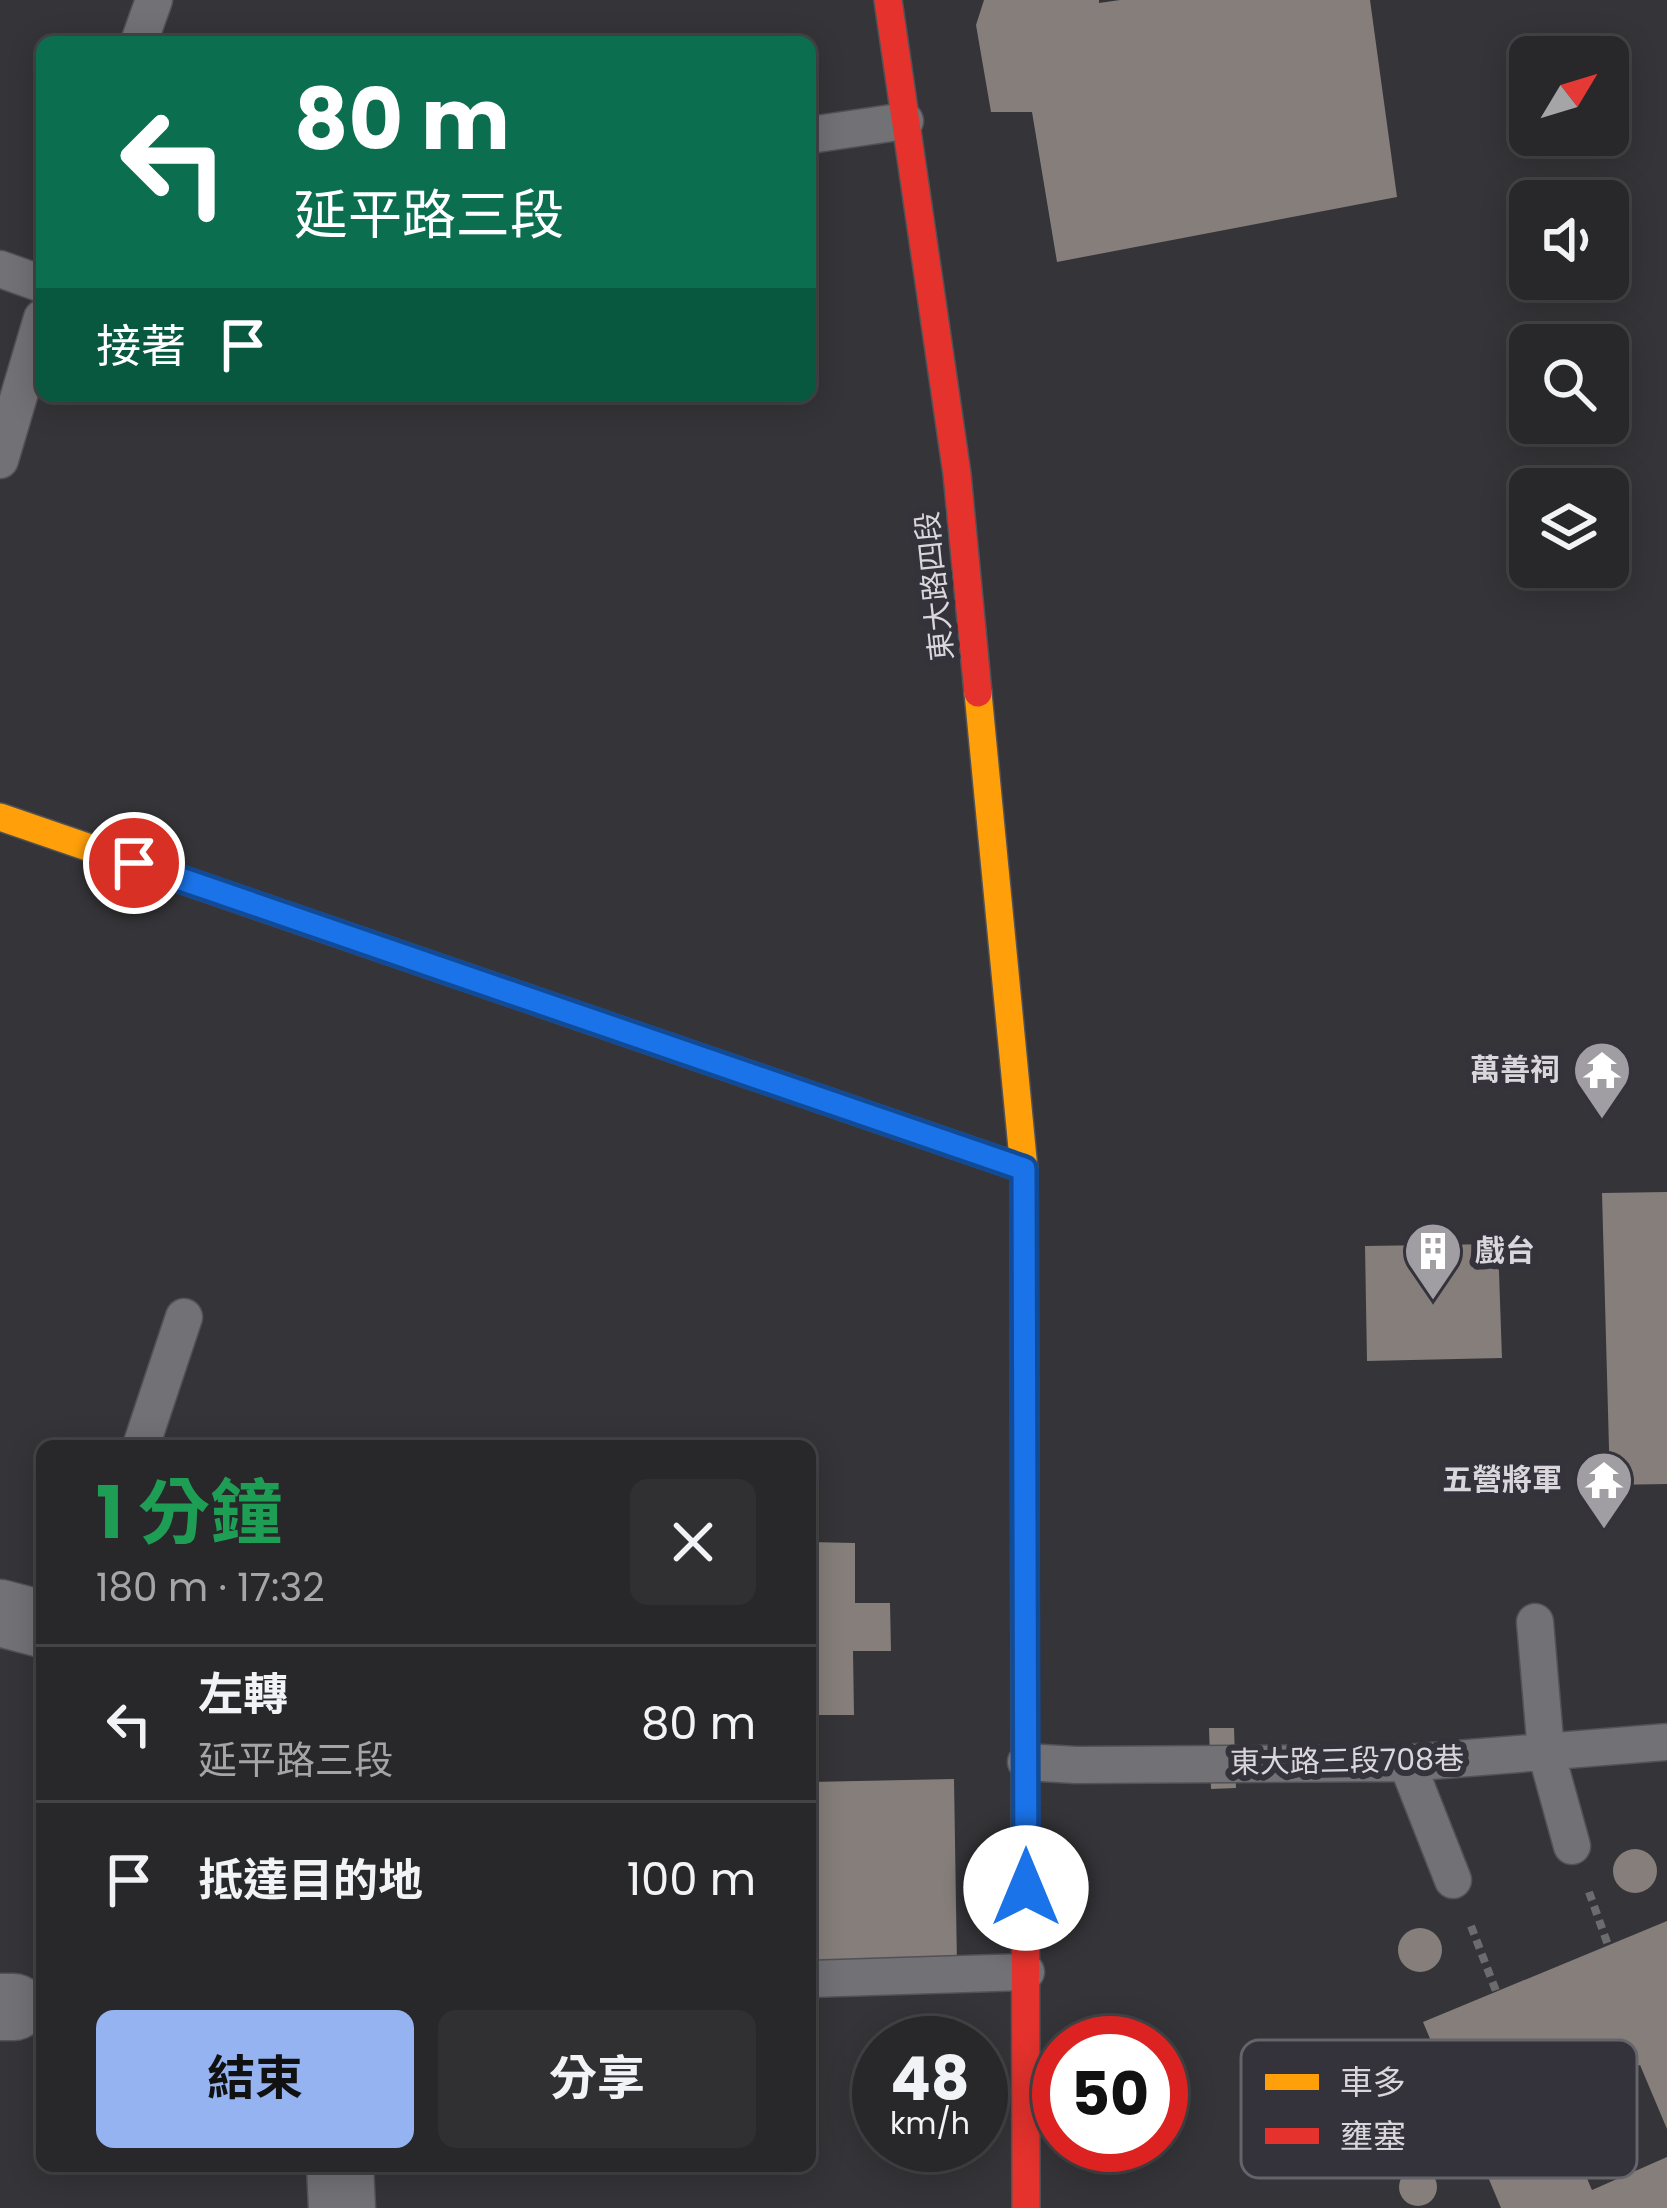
<!DOCTYPE html>
<html lang="zh-TW">
<meta charset="utf-8">
<style>
:root{--surface:#28272a;--page:#302f32;--text:#f1f3f6;--muted:#a5a5a8;--line:#444447;--accent:#95b2f1}
body{margin:0;font-family:Poppins,"Noto Sans TC",sans-serif;background:var(--page);color:var(--text);height:100vh;display:flex;flex-direction:column;font-size:45px;white-space:nowrap}
*{box-sizing:border-box;margin:0}
p{font-size:39px;color:var(--muted)}
.icon{flex:none;width:66px;height:66px;fill:none;stroke:currentColor;stroke-width:2;stroke-linecap:round;stroke-linejoin:round}
.map{position:relative;flex:1;overflow:hidden}
.side{position:absolute;left:36px;top:1440px;width:780px;height:732px;display:flex;flex-direction:column;background:var(--surface);border-radius:18px;box-shadow:0 6px 30px #0003,0 0 0 3px var(--line)}
.side>*{flex:none}
.guide{position:absolute;left:36px;top:36px;width:780px;height:366px;border-radius:18px;box-shadow:0 6px 30px #0003,0 0 0 3px var(--line);background:#0b6e4f;color:#fff;overflow:hidden}
.needle{width:78px;rotate:52deg}
.tools{position:absolute;left:1509px;top:36px;display:grid;gap:24px}
.tools a{display:grid;place-items:center;width:120px;height:120px;border-radius:18px;background:var(--surface);box-shadow:0 6px 30px #0003,0 0 0 3px var(--line);font-size:60px}
.speed{position:absolute;left:852px;top:2016px;display:flex;gap:24px;font-size:60px;font-weight:700;text-align:center}
.speed>*{display:grid;place-content:center;width:156px;height:156px;border-radius:50%;background:var(--surface);box-shadow:0 6px 30px #0003,0 0 0 3px var(--line);line-height:1}
.speed small{font-size:30px;font-weight:400}
.speed .limit{border:18px solid #d22;background:#fff;color:#111}
.pin{position:absolute;display:grid;place-items:center;width:102px;height:102px;color:#fff;margin:-51px;border:6px solid #fff;border-radius:50%;box-shadow:0 3px 12px #0007}
.me{position:absolute;width:132px;margin:-66px;rotate:0deg;stroke-linejoin:round;filter:drop-shadow(0 0 9px #0008)}
.turn{display:flex;align-items:center;gap:42px;height:252px;padding:0 60px;font-size:54px}
.turn .icon{width:156px;height:156px;stroke-width:2.5}
.turn b{display:block;font-size:84px;line-height:102px}
.then{display:flex;align-items:center;height:114px;padding:0 60px;background:#0003;gap:24px;font-size:45px}
.round{display:grid;place-items:center;flex:none;width:126px;height:126px;border-radius:18px;background:var(--page)}
.summary{display:flex;align-items:center;justify-content:space-between;height:204px;padding:0 60px}
h1{font-size:72px;font-weight:700;line-height:90px;color:#1e9e55}
.cta{display:flex;gap:24px;margin-top:auto;padding:24px 60px}
.cta a{flex:1;height:138px;border-radius:18px;background:var(--accent);color:#111;font-size:48px;font-weight:700;line-height:138px;text-align:center}
.cta a+a{background:var(--page);color:var(--text)}
ul{padding:0;list-style:none}
li{display:flex;align-items:center;gap:36px;height:156px;padding:0 60px;border-top:3px solid var(--line)}
li div{flex:1}
li b{display:block;font-size:45px}
li em{font-style:normal}
.map>svg:first-child{display:block}
</style>
<div class="map">
<svg width="1667" height="2208" viewBox="0 0 1667 2208">
<rect width="100%" height="100%" fill="#353438"/>
<path fill="#857e7b" d="M 984,0 L 1099,0 L 1099,3 L 1120,0 L 1370,0 L 1397,197 L 1057,262 L 1032,112 L 991,112 L 976,25 Z
M 1667,1192 L 1667,1484 L 1610,1485 L 1602,1193 Z
M 1498,1244 L 1502,1358 L 1367,1361 L 1365,1246 Z
M 810,1542 L 855,1543 L 855,1603 L 890,1603 L 891,1651 L 853,1651 L 854,1715 L 810,1715 Z
M 1209,1728 L 1234,1728 L 1236,1788 L 1211,1789 Z
M 954,1779 L 957,1966 L 810,1972 L 810,1782 Z
M1613 1871a22 22 0 1 1 44 0a22 22 0 1 1-44 0Z
M 1667,1921 L 1667,2129 L 1640,2065 L 1554,2102 L 1592,2190 L 1667,2157 L 1667,2208 L 1501,2208 L 1423,2022 Z
M1398 1950a22 22 0 1 1 44 0a22 22 0 1 1-44 0Z
M1399 2187a19 19 0 1 1 38 0a19 19 0 1 1-38 0Z"/>
<g fill="none" stroke-linecap="round" stroke-linejoin="round">
<defs>
<path id="lane" d="M 139,42 L 154,0
M 810,135 L 905,121
M 0,269 L 42,284
M 0,460 L 42,318
M 141,1446 L 184,1317
M 1535,1622 L 1546,1752 L 1572,1846
M 1026,1762 L 1076,1765 L 1407,1763 L 1667,1742
M 1407,1763 L 1453,1880
M 810,1979 L 1026,1972"/>
<path id="street" d="M 0,1613 L 42,1624
M 0,2007 L 14,2007
M 340,2166 L 342,2208"/>
<path id="slow" d="M 978,693 L 1024,1169 L 1025,1669
M 0,817 L 570,1013"/>
<path id="jam" d="M 888,0 L 957,474 L 978,693
M 570,1013 L 1024,1169
M 1025,1669 L 1026,2208"/>
</defs>
<use href="#lane" stroke="#525155" stroke-width="39"/>
<use href="#street" stroke="#525155" stroke-width="69"/>
<use href="#slow" stroke="#525155" stroke-width="30"/>
<use href="#jam" stroke="#525155" stroke-width="30"/>
<path stroke="#6c6b6e" stroke-width="8" stroke-dasharray="9 6" stroke-linecap="butt" d="M 1589,1892 L 1608,1945
M 1471,1926 L 1496,1991"/>
<use href="#lane" stroke="#727175" stroke-width="36"/>
<use href="#street" stroke="#727175" stroke-width="66"/>
<use href="#slow" stroke="#ff9f0a" stroke-width="27"/>
<use href="#jam" stroke="#e5322d" stroke-width="27"/>
</g>
<g fill="none" stroke-linecap="round" stroke-linejoin="round">
<defs>
<path id="route" d="M 134,863 L 1024,1169 L 1026,1888"/>
</defs>
<use href="#route" stroke="#114b97" stroke-width="30"/>
<use href="#route" stroke="#1a73e8" stroke-width="21"/>
</g>
<defs>
<symbol id="temple-pin" viewBox="-11 -11 22 30"><path d="M0 17L-7.5 6A9.5 9.5 0 1 1 7.5 6Z" fill="#a09ea3" stroke="#34323a"/><path d="M0-6L5-2H3V0L6.5 2.5H4V6H1.5V3h-3V6H-4V2.5H-6.5L-3 0V-2H-5Z" fill="#fff"/></symbol>
<symbol id="building-pin" viewBox="-11 -11 22 30"><path d="M0 17L-7.5 6A9.5 9.5 0 1 1 7.5 6Z" fill="#a09ea3" stroke="#34323a"/><path d="M-4-6H4V6H1V3H-1V6H-4ZM-2.5-4.3h1.7v1.8h-1.7ZM.8-4.3h1.7v1.8H.8ZM-2.5-1h1.7V.8h-1.7ZM.8-1h1.7V.8H.8Z" fill="#fff"/></symbol>
</defs>
<g fill-rule="evenodd">
<use href="#temple-pin" x="1569" y="1037" width="66" height="90"/>
<use href="#building-pin" x="1400" y="1218" width="66" height="90"/>
<use href="#temple-pin" x="1571" y="1447" width="66" height="90"/>
</g>
<g text-anchor="middle" stroke-width="12" stroke-linejoin="round" paint-order="stroke">
<g font-size="30" fill="#d9d7dc" stroke="#34323a">
<text transform="translate(935 586) rotate(-96)" y="10">東大路四段</text>
<text transform="translate(1347 1761) rotate(-1)" y="10">東大路三段708巷</text>
</g>
<g font-size="30" font-weight="bold" fill="#d9d7dc" stroke="#34323a" text-anchor="end">
<text x="1560" y="1080">萬善祠</text>
<text x="1475" y="1261" text-anchor="start">戲台</text>
<text x="1562" y="1490">五營將軍</text>
</g>
</g>
<rect x="1241" y="2040" width="396" height="138" rx="18" fill="#34323a" stroke="#66646b" stroke-width="3"/>
<rect x="1265" y="2074" width="54" height="16" fill="#ff9f0a"/>
<rect x="1265" y="2128" width="54" height="16" fill="#e5322d"/>
<g font-size="33" fill="#d9d7dc">
<text x="1340" y="2094">車多</text>
<text x="1340" y="2148">壅塞</text>
</g>
</svg>
<div class="tools">
<a><svg class="needle" viewBox="-14 -14 28 28"><path d="M0-13l5 13h-10z" fill="#e53935"/><path d="M0 13l5-13h-10z" fill="#a5a5a8"/></svg></a>
<a><svg class="icon" aria-label="sound" viewBox="0 0 24 24"><path d="M4 9h4l5-4v14l-5-4H4zM17 9q2 3 0 6"/></svg></a>
<a><svg class="icon" aria-label="search" viewBox="0 0 24 24"><circle cx="10" cy="10" r="6"/><path d="M15 15l6 6"/></svg></a>
<a><svg class="icon" aria-label="layers" viewBox="0 0 24 24"><path d="M12 4l9 5-9 5-9-5zM3 14l9 5 9-5"/></svg></a>
</div>
<div class="speed"><div>48<small>km/h</small></div><div class="limit">50</div></div>
<div class="pin" style="left:134px;top:863px;background:#d93025"><svg class="icon" aria-label="arrive" viewBox="0 0 24 24"><path d="M6 21V4h12l-3 4 3 4H6"/></svg></div>
<svg class="me" style="left:1026px;top:1888px" viewBox="-20 -20 40 40"><circle r="19" fill="#fff"/><path d="M0-13L10 11 0 6-10 11z" fill="#1a73e8"/></svg>
<div class="guide">
<div class="turn"><svg class="icon" aria-label="left" viewBox="0 0 24 24"><path d="M17 20v-9H6M10 6l-5 5 5 5"/></svg><div><b>80 m</b>延平路三段</div></div>
<div class="then">接著<svg class="icon" aria-label="arrive" viewBox="0 0 24 24"><path d="M6 21V4h12l-3 4 3 4H6"/></svg></div>
</div>
<section class="side">
<div class="summary"><div><h1>1 分鐘</h1><p>180 m · 17:32</p></div><a class="round"><svg class="icon" aria-label="close" viewBox="0 0 24 24"><path d="M6 6l12 12M18 6L6 18"/></svg></a></div>
<ul>
<li><svg class="icon" aria-label="left" viewBox="0 0 24 24"><path d="M17 20v-9H6M10 6l-5 5 5 5"/></svg><div><b>左轉</b><p>延平路三段</p></div><em>80 m</em></li>
<li><svg class="icon" aria-label="arrive" viewBox="0 0 24 24"><path d="M6 21V4h12l-3 4 3 4H6"/></svg><div><b>抵達目的地</b></div><em>100 m</em></li>
</ul>
<div class="cta"><a>結束</a><a>分享</a></div>
</section>
</div>
